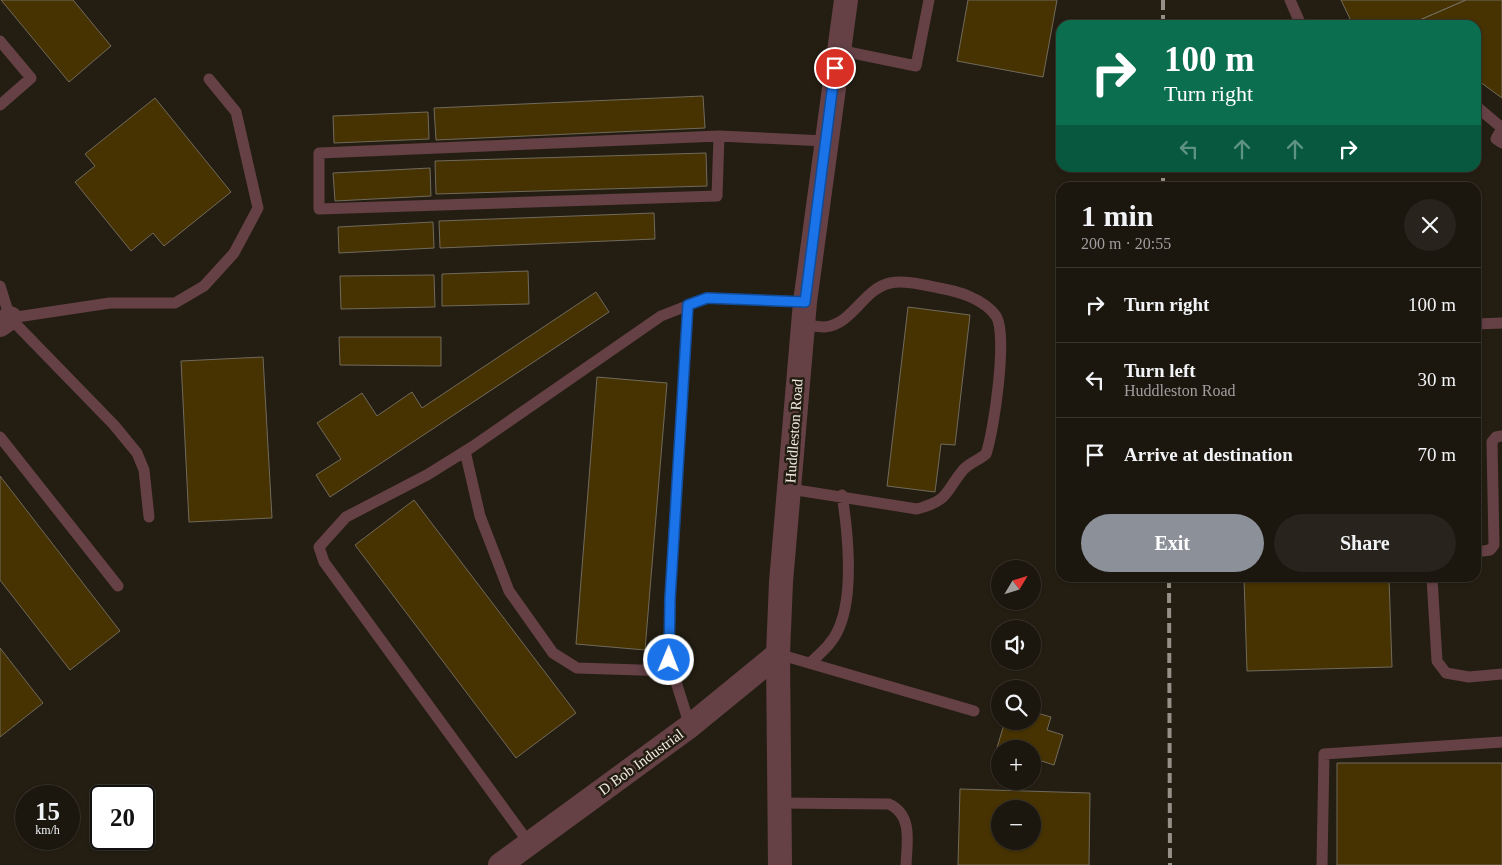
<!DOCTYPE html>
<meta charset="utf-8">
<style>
:root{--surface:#1b160e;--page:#28231c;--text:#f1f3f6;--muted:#a09f9e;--line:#39352e;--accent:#8c9099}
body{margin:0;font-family:Georgia,serif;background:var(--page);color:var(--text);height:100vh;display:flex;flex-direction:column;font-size:19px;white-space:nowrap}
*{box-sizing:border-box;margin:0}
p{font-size:16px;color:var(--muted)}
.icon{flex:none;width:28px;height:28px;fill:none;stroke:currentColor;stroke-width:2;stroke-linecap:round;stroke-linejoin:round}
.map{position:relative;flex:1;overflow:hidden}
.details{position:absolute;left:1056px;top:182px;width:425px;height:400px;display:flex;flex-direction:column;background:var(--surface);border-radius:15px;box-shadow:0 1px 4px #0004,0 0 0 1px var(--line)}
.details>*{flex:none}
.guide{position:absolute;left:1056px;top:20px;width:425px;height:152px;border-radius:15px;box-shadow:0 1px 4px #0004,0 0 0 1px var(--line);background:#0b6e4f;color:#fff;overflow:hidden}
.needle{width:32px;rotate:52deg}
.fabs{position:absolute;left:991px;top:560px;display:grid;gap:10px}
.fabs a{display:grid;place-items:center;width:50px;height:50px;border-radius:50%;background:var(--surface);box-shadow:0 1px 4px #0004,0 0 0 1px var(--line);font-size:25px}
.speed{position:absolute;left:15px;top:785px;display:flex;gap:10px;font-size:25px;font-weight:700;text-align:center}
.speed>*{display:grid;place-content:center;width:65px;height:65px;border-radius:50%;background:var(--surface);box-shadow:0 1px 4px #0004,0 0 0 1px var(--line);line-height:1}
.speed small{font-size:12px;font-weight:400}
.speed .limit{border:2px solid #111;border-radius:8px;background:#fff;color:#111}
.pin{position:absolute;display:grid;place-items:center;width:42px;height:42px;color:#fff;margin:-21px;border:2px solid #fff;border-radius:50%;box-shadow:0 1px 5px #0007}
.me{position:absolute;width:55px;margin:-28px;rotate:1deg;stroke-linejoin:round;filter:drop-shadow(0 0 4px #0008)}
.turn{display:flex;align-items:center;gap:18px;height:105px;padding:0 25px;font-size:22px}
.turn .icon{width:65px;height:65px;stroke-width:2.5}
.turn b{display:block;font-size:35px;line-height:42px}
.lanes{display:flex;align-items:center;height:48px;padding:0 25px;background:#0003;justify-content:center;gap:25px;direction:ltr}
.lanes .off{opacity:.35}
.round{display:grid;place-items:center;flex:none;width:52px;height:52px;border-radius:26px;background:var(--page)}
.summary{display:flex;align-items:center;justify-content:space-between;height:85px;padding:0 25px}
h1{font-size:30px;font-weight:600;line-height:38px}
.primary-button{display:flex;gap:10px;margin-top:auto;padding:10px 25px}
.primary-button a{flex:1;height:58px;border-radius:30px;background:var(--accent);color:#fff;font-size:20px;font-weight:600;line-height:58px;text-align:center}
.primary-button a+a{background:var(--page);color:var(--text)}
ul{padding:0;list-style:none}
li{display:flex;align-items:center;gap:15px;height:75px;padding:0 25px;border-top:1px solid var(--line)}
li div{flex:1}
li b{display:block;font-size:19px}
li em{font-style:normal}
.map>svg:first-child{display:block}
</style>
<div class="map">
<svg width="1502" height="865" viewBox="0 0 1502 865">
<rect width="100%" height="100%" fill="#241e12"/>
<path fill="#473301" stroke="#716a5c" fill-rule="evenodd" d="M 1,0 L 73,0 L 111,46 L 69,82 Z
M 968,0 L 1057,0 L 1043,77 L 957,61 Z
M 1341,0 L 1466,0 L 1408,25 L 1353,25 Z
M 1466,0 L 1502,0 L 1502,98 L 1476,79 L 1476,25 L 1408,25 Z
M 703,96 L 705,128 L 436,140 L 434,108 Z
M 155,98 L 231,192 L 164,246 L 153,233 L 131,251 L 75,182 L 95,166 L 85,154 Z
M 428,112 L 429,139 L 334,143 L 333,116 Z
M 706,153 L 707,186 L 436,194 L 435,161 Z
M 430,168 L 431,196 L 335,201 L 333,173 Z
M 654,213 L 655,239 L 440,248 L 439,221 Z
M 433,222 L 434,248 L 339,253 L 338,227 Z
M 528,271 L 529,304 L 442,306 L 442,274 Z
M 434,275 L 435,307 L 341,309 L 340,276 Z
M 596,292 L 609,312 L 330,497 L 316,475 L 341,459 L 317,423 L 362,393 L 377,416 L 412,392 L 422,408 Z
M 908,307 L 970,315 L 955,445 L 941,444 L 935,492 L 887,486 Z
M 339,337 L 441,337 L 441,366 L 340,365 Z
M 263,357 L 272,518 L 189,522 L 181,361 Z
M 597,377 L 667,383 L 645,650 L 576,644 Z
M 0,476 L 120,631 L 70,670 L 0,580 Z
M 414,500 L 576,713 L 516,758 L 355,545 Z
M 1244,578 L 1389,578 L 1392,667 L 1247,671 Z
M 0,648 L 43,703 L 0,737 Z
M 1032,705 L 1037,707 L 1037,713 L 1051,717 L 1047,730 L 1063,735 L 1054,765 L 1032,758 L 1032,749 L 1000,749 L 1000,753 L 996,751 L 1005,721 L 1032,721 Z
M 1337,763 L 1502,763 L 1502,865 L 1337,865 Z
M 960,789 L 1090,793 L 1089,865 L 958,865 ZM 1000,809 L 1032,809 L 1032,841 L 1000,841 Z"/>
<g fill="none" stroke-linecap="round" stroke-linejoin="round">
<path stroke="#654146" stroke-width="11" d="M 1290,0 L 1301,25
M 0,41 L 31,78 L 0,105
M 838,50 L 916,66 L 929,0
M 1476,106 L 1502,128 L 1496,139 L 1502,143
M 719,136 L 319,153 L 319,209 L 717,196 L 719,136 L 825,141
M 0,286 L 10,318 L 114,425 L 137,453 L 144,470 L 149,517
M 688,305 L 670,599 L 669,660 L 690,726
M 10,318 L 110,303 L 175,303 L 204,286 L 234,253 L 258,208 L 236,112 L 209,79
M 1476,324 L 1502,323
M 0,437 L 118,586
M 465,451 L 480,516 L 509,591 L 553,653 L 577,668 L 671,671
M 790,489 L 917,509 C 950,500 944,493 963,470 C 969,463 979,460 986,454 C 994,431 1008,334 996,316 C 984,299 958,291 939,288 C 924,285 905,280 890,283 C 863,289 853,324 825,327 C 818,327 810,325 802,325
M 1476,552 L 1490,550 L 1494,545 L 1492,442 L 1496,437 L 1502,436
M 1432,578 L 1437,661 L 1446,673 L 1469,677 L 1502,674
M 778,654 L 974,711
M 810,663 C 822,652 833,643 839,628 C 854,594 848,532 842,495
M 778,803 L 889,804 C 913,815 907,842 906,865
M 529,843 L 324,562 L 319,547 L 346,517 L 427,475 L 472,447 L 661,316 L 707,298 L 805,302
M 1322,865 L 1324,754 L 1502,742"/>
<path stroke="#654146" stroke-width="24" d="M 0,325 L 10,318
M 500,865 L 690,726 L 778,654
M 780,865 L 778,654 L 781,582 L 805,302 L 846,0"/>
<path stroke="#969188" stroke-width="4" stroke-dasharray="10 5" stroke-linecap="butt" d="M 1163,0 L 1163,25
M 1163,188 L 1163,168
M 1169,578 L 1170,865"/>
</g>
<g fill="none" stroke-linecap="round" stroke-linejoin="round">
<defs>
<path id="route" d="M 669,660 L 670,599 L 688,305 L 707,298 L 805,302 L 835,68"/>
</defs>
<use href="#route" stroke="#114b97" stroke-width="12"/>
<use href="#route" stroke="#1a73e8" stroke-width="9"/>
</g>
<g text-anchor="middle" stroke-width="5" stroke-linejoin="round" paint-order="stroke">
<g font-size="15" fill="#eeeae2" stroke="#241e12">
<text transform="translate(794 431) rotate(-86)" y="5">Huddleston Road</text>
<text transform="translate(641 762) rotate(-36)" y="5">D Bob Industrial</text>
</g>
</g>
</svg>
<div class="fabs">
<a><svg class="needle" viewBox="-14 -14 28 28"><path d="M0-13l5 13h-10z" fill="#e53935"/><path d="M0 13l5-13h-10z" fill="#a09f9e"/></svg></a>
<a><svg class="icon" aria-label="sound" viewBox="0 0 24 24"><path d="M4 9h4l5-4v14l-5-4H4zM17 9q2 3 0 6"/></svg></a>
<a><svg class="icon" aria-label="search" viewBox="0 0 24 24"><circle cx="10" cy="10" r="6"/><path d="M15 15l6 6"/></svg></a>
<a>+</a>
<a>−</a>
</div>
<div class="speed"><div>15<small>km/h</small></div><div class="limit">20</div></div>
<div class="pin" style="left:835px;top:68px;background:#d93025"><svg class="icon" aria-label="arrive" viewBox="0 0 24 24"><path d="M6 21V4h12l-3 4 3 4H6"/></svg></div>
<svg class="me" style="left:669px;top:660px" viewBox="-20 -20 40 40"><circle r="17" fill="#1a73e8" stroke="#fff" stroke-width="3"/><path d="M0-11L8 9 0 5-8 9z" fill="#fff"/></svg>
<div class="guide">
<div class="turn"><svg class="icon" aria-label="right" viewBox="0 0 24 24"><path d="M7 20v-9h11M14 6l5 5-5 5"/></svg><div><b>100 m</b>Turn right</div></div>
<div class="lanes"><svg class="icon off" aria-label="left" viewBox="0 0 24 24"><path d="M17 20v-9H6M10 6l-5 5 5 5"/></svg><svg class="icon off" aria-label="ahead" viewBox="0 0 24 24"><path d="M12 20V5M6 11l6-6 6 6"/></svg><svg class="icon off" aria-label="ahead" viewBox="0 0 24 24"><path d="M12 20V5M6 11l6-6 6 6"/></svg><svg class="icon" aria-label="right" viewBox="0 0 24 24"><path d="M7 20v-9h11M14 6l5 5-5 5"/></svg></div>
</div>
<section class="details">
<div class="summary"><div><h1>1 min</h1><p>200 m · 20:55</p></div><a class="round"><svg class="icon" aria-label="close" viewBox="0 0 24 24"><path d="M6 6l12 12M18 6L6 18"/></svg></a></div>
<ul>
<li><svg class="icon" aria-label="right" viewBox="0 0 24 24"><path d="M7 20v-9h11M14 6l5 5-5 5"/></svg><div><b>Turn right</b></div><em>100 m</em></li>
<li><svg class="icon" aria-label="left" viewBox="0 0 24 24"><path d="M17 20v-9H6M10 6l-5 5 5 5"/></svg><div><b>Turn left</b><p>Huddleston Road</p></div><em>30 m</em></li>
<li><svg class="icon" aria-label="arrive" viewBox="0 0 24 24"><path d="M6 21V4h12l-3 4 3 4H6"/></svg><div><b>Arrive at destination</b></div><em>70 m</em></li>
</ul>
<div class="primary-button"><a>Exit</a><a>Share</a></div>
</section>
</div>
